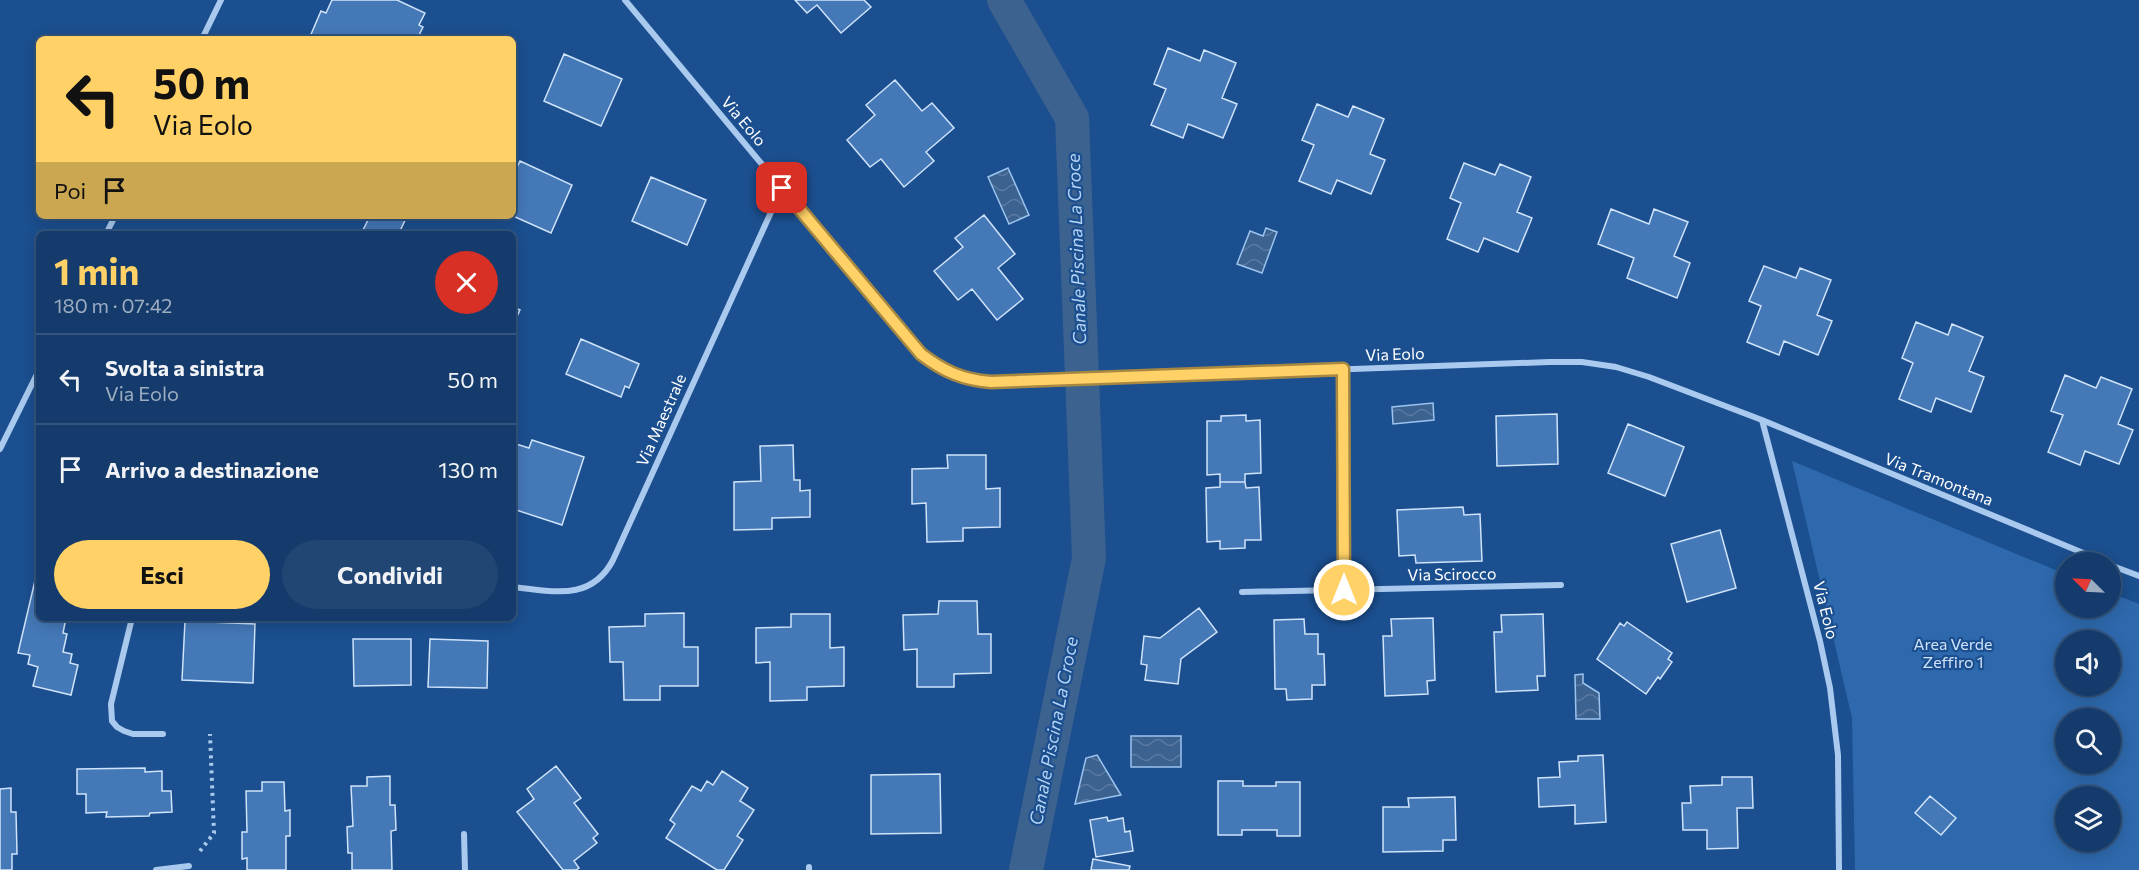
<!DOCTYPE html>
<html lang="it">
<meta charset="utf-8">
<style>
:root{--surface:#143b6b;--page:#214673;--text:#f1f3f6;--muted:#9dadc1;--line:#33557e;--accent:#ffd166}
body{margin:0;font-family:Commissioner,sans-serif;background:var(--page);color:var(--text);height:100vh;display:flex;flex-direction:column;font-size:22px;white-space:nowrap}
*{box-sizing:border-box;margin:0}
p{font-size:20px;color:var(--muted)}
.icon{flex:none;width:33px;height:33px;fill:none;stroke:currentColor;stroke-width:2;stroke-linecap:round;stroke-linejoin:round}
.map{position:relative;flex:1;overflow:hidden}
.drawer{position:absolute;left:36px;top:231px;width:480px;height:390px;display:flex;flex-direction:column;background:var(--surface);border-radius:9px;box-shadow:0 3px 15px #0003,0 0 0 2px var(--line)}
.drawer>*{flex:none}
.guide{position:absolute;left:36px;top:36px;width:480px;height:183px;border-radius:9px;box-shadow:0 3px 15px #0003,0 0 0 2px var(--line);background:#ffd166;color:#111;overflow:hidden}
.needle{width:39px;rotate:294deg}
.controls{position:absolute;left:2055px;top:552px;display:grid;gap:12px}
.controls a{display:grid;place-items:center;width:66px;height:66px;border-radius:50%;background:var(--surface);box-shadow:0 3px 15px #0003,0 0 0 2px var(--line);font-size:30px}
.pin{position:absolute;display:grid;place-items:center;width:51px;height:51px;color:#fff;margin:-26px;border-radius:12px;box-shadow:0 3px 9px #0006}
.me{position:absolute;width:66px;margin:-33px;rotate:0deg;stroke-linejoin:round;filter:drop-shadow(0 0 4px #0008)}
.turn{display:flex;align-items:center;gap:21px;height:126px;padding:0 18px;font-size:27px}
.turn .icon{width:78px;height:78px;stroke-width:2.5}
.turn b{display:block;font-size:42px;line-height:51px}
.then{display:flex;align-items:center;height:57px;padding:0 18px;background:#0003;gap:12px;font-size:22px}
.round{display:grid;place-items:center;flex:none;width:63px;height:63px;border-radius:32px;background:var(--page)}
.headline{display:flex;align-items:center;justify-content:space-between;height:102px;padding:0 18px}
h1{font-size:36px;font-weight:700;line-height:45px;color:var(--accent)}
.cta{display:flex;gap:12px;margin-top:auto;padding:12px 18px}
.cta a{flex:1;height:69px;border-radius:36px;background:var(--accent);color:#111;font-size:24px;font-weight:700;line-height:69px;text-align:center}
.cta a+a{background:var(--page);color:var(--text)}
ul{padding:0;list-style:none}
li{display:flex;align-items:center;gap:18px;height:90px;padding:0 18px;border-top:2px solid var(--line)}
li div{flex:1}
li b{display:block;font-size:22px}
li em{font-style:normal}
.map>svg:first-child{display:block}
</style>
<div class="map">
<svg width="2139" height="870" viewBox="0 0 2139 870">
<defs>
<pattern id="water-waves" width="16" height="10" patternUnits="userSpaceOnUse" patternTransform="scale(1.5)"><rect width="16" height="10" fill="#3c6290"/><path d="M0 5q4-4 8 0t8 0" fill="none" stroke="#597aa1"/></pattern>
</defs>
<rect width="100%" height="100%" fill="#1b4f8f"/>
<path fill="#2e69ad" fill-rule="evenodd" d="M 1792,461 L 2065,574 L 2066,608 L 2110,608 L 2111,593 L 2139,604 L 2139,870 L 1855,870 L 1852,718 ZM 2066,640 L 2110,640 L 2110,686 L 2066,686 ZM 2066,718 L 2110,718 L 2110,764 L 2066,764 ZM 2066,796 L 2110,796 L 2110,842 L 2066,842 Z"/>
<path fill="url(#water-waves)" stroke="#9cc4f0" stroke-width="1.5" d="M 1008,168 L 1029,215 L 1009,224 L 988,177 Z
M 1266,228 L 1277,232 L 1262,273 L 1237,264 L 1250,231 L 1263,236 Z
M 1433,403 L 1434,420 L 1393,424 L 1392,407 Z
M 1583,674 L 1583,683 L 1599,693 L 1600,719 L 1576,719 L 1575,675 Z
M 1131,736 L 1181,736 L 1181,767 L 1131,767 Z
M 1097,755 L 1121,795 L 1075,804 L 1086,758 Z"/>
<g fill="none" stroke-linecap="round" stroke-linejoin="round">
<path stroke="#3c6290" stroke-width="34" d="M 1004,0 L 1072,118 L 1089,558 L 1026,870"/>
</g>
<path fill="#4478b7" stroke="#cfe3fa" stroke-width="1.5" d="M 332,0 L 397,0 L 425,13 L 419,25 L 423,27 L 417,39 L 309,39 L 321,11 L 326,13 Z
M 795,0 L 864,0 L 871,7 L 841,33 L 817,5 L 807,13 Z
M 1168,48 L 1200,61 L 1204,50 L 1236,63 L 1222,98 L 1237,104 L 1223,138 L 1188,124 L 1183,138 L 1151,125 L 1166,89 L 1154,84 Z
M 564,54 L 622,79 L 601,126 L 544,101 Z
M 895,80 L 922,111 L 932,103 L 954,128 L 926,152 L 934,161 L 904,187 L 881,159 L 870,167 L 847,140 L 875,115 L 866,105 Z
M 1317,104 L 1348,117 L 1353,106 L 1384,119 L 1370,154 L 1385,160 L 1371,194 L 1337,180 L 1331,194 L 1299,181 L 1314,145 L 1302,140 Z
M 520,161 L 572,185 L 551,233 L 513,216 L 513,176 Z
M 1464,163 L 1495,175 L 1500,164 L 1531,177 L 1517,212 L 1532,218 L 1518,252 L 1484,238 L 1478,252 L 1447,239 L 1461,203 L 1450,198 Z
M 651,177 L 706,200 L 687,245 L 632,221 Z
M 1611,209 L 1649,224 L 1654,209 L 1688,222 L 1674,256 L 1690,263 L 1677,298 L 1627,278 L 1634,258 L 1598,244 Z
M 984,215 L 1015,254 L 998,268 L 1023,299 L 997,320 L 972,289 L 958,300 L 934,271 L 963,247 L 955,238 Z
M 370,216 L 407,216 L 401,229 L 411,234 L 361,234 Z
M 1764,266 L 1796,278 L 1800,268 L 1831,280 L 1817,315 L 1832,321 L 1818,355 L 1784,341 L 1779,355 L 1747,342 L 1761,306 L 1749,301 Z
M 513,307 L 520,310 L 513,325 Z
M 1916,322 L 1948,335 L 1952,324 L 1983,337 L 1969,371 L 1984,377 L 1971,412 L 1936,398 L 1931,412 L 1899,399 L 1913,363 L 1902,358 Z
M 581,339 L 639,364 L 629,388 L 625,386 L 621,397 L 566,374 Z
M 2065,375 L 2096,388 L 2101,377 L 2132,389 L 2118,424 L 2133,430 L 2119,464 L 2085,451 L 2080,465 L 2048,452 L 2063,415 L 2051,411 Z
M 1557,414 L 1558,464 L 1497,466 L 1496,416 Z
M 1246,415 L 1246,421 L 1260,420 L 1261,473 L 1245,474 L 1245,482 L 1220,482 L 1220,474 L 1207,475 L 1207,421 L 1221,421 L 1221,416 Z
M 1628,424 L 1684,447 L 1665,496 L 1608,473 Z
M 532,440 L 584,457 L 562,525 L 513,509 L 513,443 L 529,448 Z
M 793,445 L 794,480 L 800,480 L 800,491 L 810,490 L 810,517 L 772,518 L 772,529 L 734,530 L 734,482 L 761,481 L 760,446 Z
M 947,455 L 986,455 L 986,489 L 1000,488 L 1000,527 L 963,528 L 963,541 L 927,542 L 926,503 L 912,504 L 912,469 L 948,468 Z
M 1220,482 L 1245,482 L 1246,488 L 1259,487 L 1261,540 L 1245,540 L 1245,548 L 1220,549 L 1220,541 L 1207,542 L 1206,488 L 1220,487 Z
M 1463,507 L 1464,515 L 1480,514 L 1482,561 L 1416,563 L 1415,555 L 1399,556 L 1397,510 Z
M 1720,530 L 1736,588 L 1687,602 L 1671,544 Z
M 37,572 L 39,573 L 39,618 L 66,618 L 63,633 L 67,634 L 63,652 L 72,654 L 70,663 L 78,665 L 71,695 L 33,686 L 38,667 L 28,664 L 30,655 L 18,653 Z
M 939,601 L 977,601 L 978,634 L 991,634 L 991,673 L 954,674 L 954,687 L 917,687 L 917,649 L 904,650 L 903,615 L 938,614 Z
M 1199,608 L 1217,632 L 1181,659 L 1178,684 L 1145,680 L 1147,665 L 1141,664 L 1144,636 L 1160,638 Z
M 684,613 L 684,647 L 698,647 L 698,686 L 660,686 L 660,700 L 624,700 L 623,662 L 610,662 L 609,627 L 645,626 L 645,614 Z
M 791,614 L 830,614 L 830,648 L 844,647 L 844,686 L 807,687 L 807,700 L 770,701 L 770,662 L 756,663 L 756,628 L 791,627 Z
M 1543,614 L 1545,676 L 1537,676 L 1538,690 L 1496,692 L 1494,632 L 1502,632 L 1501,615 Z
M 1433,618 L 1435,680 L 1427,681 L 1428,694 L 1385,696 L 1383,636 L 1392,636 L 1391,619 Z
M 1304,619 L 1305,634 L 1318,634 L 1318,654 L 1324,654 L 1325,685 L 1312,685 L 1312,699 L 1287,700 L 1286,689 L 1275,689 L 1274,620 Z
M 185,621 L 255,624 L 253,683 L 182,680 Z
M 1627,622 L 1672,653 L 1668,659 L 1672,662 L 1660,679 L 1658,677 L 1646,694 L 1597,659 L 1620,623 L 1624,626 Z
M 353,639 L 411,639 L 411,685 L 354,686 Z
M 430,639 L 488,641 L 487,688 L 428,687 Z
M 1603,755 L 1606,822 L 1575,824 L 1575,805 L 1539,807 L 1538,778 L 1560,777 L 1559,762 L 1578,761 L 1578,756 Z
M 556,766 L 581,798 L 574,803 L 598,834 L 593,838 L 597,843 L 574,861 L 579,868 L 576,870 L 563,870 L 517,812 L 534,799 L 527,789 Z
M 145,768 L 145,772 L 162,771 L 162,791 L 171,791 L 172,812 L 150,813 L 149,816 L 106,817 L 107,812 L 86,813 L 86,794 L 77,794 L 77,769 Z
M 722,771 L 748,788 L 740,801 L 754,810 L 737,836 L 743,840 L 724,870 L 717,870 L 666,838 L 675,824 L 670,820 L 692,786 L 701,791 L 707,781 L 713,785 Z
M 940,774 L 941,833 L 871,834 L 871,775 Z
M 390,776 L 390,805 L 395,805 L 396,830 L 391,831 L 392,870 L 352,870 L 352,853 L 348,853 L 347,827 L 353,826 L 351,786 L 367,786 L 367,777 Z
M 1722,777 L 1752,777 L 1753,808 L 1737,808 L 1738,848 L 1707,849 L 1707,830 L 1683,830 L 1682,803 L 1691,803 L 1690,786 L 1722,785 Z
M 1218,781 L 1243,781 L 1243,786 L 1276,786 L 1276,782 L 1300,782 L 1300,836 L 1277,836 L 1277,830 L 1242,830 L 1242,835 L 1218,835 Z
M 262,782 L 284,782 L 285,811 L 290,810 L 290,836 L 286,836 L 286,870 L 247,870 L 247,858 L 242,859 L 242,832 L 247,832 L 246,791 L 262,791 Z
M 11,788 L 11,812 L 16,812 L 17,854 L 12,854 L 12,870 L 0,870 L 0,789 Z
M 1930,796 L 1956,818 L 1941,835 L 1915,813 Z
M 1455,797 L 1456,840 L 1443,840 L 1443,851 L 1383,852 L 1383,807 L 1409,807 L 1408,798 Z
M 1107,817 L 1108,821 L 1123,818 L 1125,832 L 1130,831 L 1133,851 L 1096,857 L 1090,820 Z
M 1093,859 L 1130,866 L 1129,870 L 1091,870 Z"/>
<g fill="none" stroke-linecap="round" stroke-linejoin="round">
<path stroke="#a9c9ee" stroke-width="4" stroke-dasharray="3 4.5" stroke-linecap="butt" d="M 200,851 L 214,833 L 210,734"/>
<path stroke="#a9c9ee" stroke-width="6" d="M 625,0 L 911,343 C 933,368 958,379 991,382 L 1549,362 L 1582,362 L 1616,367 L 1649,377 L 1762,420 L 1820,641 L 1830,688 L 1838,755 L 1839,870
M 202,39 L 221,0
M 106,234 L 115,216
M 1343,369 L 1344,590
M 1762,420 L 2105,562
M 0,449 L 39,370
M 2110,565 L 2139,576
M 513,587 C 553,591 591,602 613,560 L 782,188
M 1242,592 L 1561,585
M 132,618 L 111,704 L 112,721 L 117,727 L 124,731 L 133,734 L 163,734
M 464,834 L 465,870
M 809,867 L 809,870
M 156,870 L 189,866"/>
</g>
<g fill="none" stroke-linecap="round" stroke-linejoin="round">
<defs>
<path id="route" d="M 782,188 L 921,354 C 943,371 963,380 991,382 L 1343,369 L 1344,590"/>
</defs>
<use href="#route" stroke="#a68842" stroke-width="15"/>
<use href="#route" stroke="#ffd166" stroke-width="10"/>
</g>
<g text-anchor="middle" stroke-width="4.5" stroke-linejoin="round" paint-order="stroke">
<g font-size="16" fill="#fff" stroke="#1b4f8f">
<text transform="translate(744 121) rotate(50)" y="6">Via Eolo</text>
<text transform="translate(1395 354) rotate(-2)" y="6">Via Eolo</text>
<text transform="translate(661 420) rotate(-66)" y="6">Via Maestrale</text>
<text transform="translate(1939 479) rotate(22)" y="6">Via Tramontana</text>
<text transform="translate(1452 574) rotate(-1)" y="6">Via Scirocco</text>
<text transform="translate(1826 610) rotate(76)" y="6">Via Eolo</text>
</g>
<g font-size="16" fill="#cfe3fa" stroke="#1b4f8f">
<text x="1953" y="650">Area Verde<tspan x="1953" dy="18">Zeffiro 1</tspan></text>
</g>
<g font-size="18" font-style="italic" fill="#b5d3f5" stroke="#1b4f8f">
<text transform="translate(1077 249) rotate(-92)" y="6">Canale Piscina La Croce</text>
<text transform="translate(1054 731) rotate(-79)" y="6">Canale Piscina La Croce</text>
</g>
</g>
</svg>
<div class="controls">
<a><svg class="needle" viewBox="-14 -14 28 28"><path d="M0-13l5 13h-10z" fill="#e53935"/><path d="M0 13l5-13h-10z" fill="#9dadc1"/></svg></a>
<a><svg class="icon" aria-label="sound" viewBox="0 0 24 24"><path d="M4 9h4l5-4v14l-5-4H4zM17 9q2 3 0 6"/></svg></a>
<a><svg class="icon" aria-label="search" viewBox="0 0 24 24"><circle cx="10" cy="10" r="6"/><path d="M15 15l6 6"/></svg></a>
<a><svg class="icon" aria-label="layers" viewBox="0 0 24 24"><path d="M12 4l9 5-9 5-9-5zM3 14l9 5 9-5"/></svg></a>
</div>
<div class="pin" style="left:782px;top:188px;background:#d93025"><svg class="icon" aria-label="arrive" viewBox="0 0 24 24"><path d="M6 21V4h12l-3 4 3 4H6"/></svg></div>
<svg class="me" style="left:1344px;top:590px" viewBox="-20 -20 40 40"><circle r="17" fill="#ffd166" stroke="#fff" stroke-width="3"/><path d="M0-11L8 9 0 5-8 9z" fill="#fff"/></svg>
<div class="guide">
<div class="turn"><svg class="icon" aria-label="left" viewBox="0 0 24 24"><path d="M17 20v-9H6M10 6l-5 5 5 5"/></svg><div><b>50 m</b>Via Eolo</div></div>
<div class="then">Poi<svg class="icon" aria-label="arrive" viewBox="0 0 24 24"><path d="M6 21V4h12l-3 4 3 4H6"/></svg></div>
</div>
<section class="drawer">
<div class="headline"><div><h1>1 min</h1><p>180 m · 07:42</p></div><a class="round" style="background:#d93025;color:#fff"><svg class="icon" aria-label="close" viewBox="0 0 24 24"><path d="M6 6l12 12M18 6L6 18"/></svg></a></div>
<ul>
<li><svg class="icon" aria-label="left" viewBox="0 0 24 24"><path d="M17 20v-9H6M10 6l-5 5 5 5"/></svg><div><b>Svolta a sinistra</b><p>Via Eolo</p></div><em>50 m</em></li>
<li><svg class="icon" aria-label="arrive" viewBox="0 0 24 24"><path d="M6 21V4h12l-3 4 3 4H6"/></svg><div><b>Arrivo a destinazione</b></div><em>130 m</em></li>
</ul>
<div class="cta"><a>Esci</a><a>Condividi</a></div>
</section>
</div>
